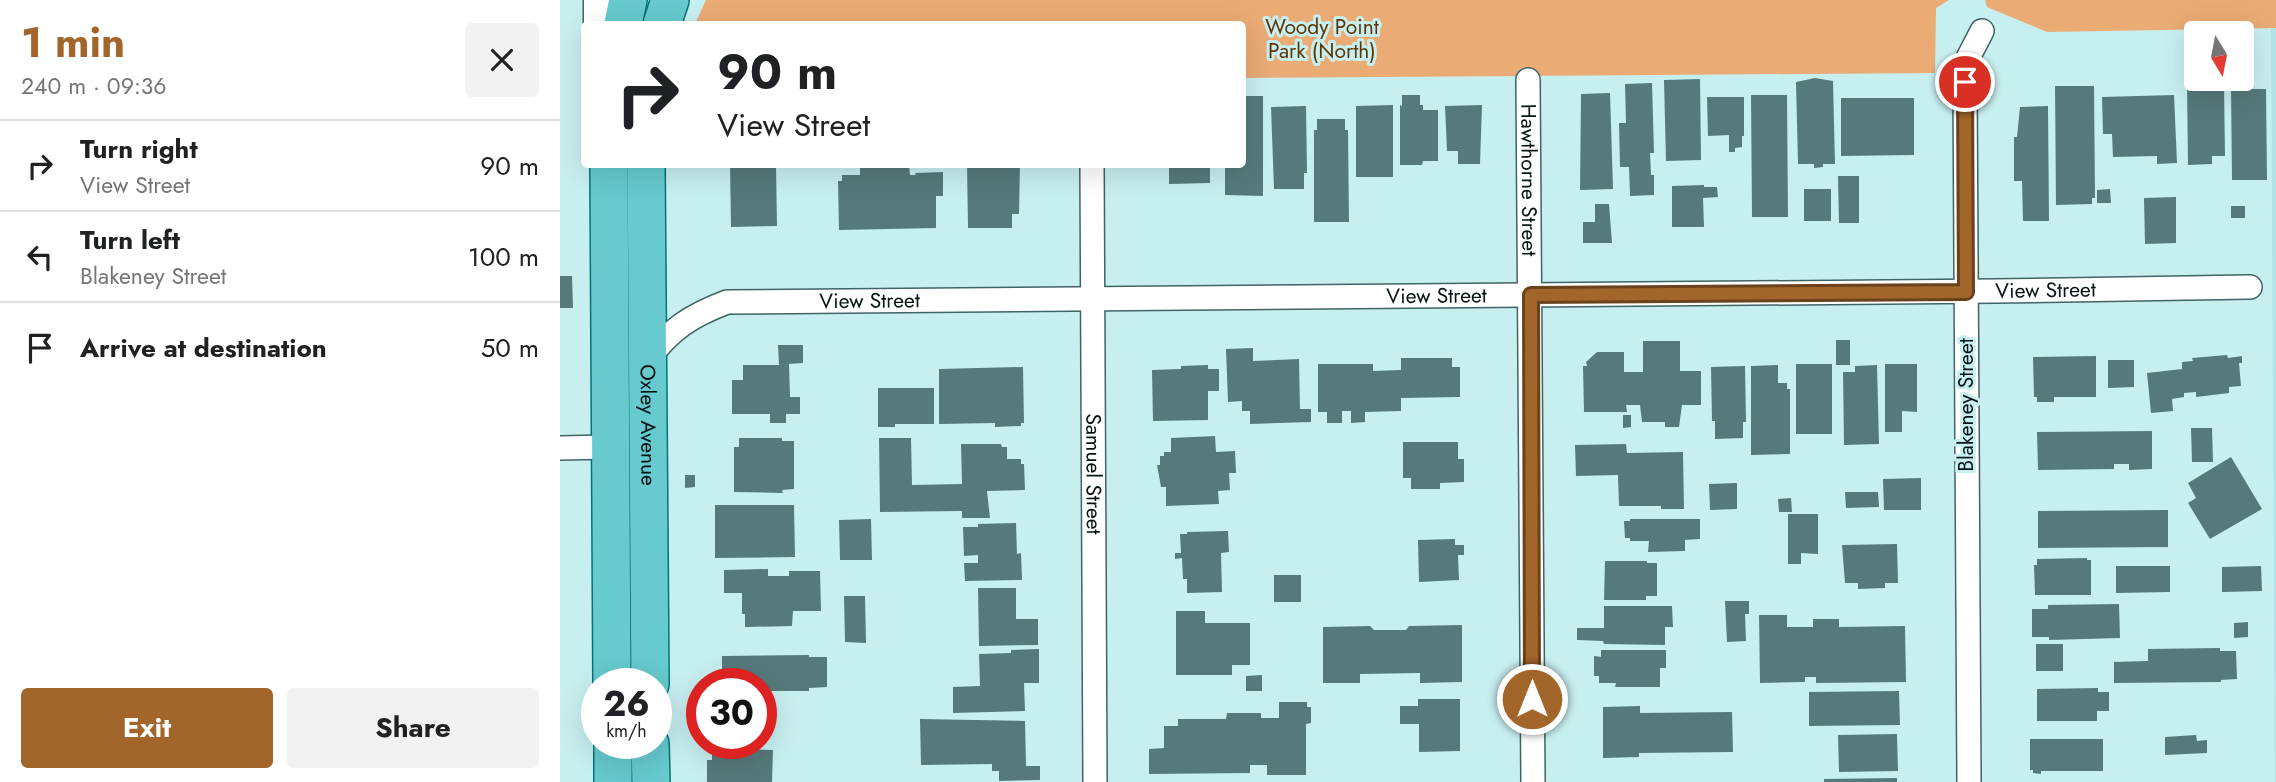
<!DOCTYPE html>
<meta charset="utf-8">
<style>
:root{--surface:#fff;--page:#f2f2f2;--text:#202124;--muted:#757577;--line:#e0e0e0;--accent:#a3662a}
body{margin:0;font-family:Jost,sans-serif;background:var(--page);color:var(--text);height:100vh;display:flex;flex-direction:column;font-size:26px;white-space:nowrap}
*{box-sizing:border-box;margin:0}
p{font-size:23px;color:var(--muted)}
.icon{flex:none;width:38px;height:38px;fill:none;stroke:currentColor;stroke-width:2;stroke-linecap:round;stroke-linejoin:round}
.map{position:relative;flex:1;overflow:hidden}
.drawer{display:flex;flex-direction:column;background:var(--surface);width:560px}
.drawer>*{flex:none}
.guide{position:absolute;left:21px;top:21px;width:665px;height:147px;border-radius:7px;box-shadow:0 7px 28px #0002;background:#fff;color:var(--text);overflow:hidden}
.needle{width:46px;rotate:170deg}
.tools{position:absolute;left:1624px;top:21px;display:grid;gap:14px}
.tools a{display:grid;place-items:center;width:70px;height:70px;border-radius:7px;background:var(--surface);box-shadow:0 7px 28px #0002;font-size:35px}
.speed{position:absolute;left:21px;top:668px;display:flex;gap:14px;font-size:35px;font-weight:700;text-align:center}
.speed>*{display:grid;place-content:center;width:91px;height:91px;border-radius:50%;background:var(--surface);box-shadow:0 7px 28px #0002;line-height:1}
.speed small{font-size:18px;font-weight:400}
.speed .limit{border:10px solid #d22;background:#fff;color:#111}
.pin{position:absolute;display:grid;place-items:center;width:60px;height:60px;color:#fff;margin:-30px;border:4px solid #fff;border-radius:50%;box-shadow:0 2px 7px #0007}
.me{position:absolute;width:77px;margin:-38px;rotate:0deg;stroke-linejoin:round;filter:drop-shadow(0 0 5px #0008)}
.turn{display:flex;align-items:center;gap:24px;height:147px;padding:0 21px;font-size:32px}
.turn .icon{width:91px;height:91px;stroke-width:2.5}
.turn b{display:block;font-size:49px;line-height:60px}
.round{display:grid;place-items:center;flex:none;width:74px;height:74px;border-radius:7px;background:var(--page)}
.overview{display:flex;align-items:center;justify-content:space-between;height:119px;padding:0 21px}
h1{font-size:42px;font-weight:700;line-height:52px;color:var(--accent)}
.button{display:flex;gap:14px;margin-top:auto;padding:14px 21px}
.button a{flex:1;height:80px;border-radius:7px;background:var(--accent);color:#fff;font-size:28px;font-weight:700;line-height:80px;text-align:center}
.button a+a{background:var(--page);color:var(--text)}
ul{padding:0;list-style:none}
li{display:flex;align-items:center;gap:21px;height:91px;padding:0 21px;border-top:2px solid var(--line)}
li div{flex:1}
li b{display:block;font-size:26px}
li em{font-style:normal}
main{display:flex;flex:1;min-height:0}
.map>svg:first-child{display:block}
</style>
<main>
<section class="drawer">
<div class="overview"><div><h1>1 min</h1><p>240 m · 09:36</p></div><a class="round"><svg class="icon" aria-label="close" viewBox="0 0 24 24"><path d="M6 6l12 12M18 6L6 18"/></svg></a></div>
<ul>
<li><svg class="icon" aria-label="right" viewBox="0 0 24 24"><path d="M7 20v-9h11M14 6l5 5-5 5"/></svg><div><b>Turn right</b><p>View Street</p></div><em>90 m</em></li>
<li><svg class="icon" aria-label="left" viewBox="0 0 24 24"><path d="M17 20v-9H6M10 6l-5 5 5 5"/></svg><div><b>Turn left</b><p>Blakeney Street</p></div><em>100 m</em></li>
<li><svg class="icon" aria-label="arrive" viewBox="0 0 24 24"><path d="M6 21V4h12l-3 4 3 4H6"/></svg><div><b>Arrive at destination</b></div><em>50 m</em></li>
</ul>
<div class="button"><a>Exit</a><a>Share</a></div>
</section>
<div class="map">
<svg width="1716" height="782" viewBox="0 0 1716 782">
<rect width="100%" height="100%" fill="#c8eff0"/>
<path fill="#b2e3e6" d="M 1716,28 L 1716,782 L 1715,782 L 1711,29 Z"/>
<path fill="#eaab74" d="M 146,0 L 1389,0 L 1376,8 L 1375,73 L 683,78 L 682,24 L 135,24 Z
M 1425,0 L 1716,0 L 1716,28 L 1487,32 L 1427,7 Z"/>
<path fill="#567a7b" d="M 1255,78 L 1273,81 L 1275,164 L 1263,164 L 1263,167 L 1254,168 L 1254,164 L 1238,164 L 1236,82 Z
M 1140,79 L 1141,160 L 1106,161 L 1104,80 Z
M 1092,83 L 1094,153 L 1090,153 L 1091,175 L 1094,175 L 1094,195 L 1070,196 L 1069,167 L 1060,167 L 1059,123 L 1066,123 L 1065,84 Z
M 1664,83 L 1665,156 L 1652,156 L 1652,164 L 1628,165 L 1627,84 Z
M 1495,86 L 1534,86 L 1535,198 L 1532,198 L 1532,204 L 1496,205 Z
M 1671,89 L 1706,89 L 1707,180 L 1672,180 Z
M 1050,93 L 1053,189 L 1020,190 L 1021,94 Z
M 842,95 L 860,95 L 860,105 L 863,105 L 863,110 L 878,110 L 878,161 L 863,161 L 862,165 L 840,165 L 840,105 L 842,106 Z
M 1191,95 L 1227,95 L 1228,217 L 1192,217 Z
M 1614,95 L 1617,163 L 1597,164 L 1597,156 L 1553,157 L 1552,134 L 1543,134 L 1542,97 Z
M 682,96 L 703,96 L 703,196 L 665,195 L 665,164 L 682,164 Z
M 1147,97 L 1184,97 L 1184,136 L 1182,136 L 1182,147 L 1175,148 L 1175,152 L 1169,152 L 1169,135 L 1148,136 Z
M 1281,98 L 1354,98 L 1354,155 L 1281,156 Z
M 833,105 L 833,177 L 796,177 L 796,106 Z
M 922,105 L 920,164 L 898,164 L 898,151 L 887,151 L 885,106 Z
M 746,106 L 747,173 L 744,173 L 744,189 L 714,189 L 711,107 Z
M 1488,106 L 1489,221 L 1463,221 L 1462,181 L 1454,181 L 1454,137 L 1457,137 L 1460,107 Z
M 757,119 L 785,119 L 785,130 L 788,130 L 789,222 L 754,222 L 754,130 L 757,130 Z
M 170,164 L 216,164 L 217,226 L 171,227 Z
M 300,164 L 349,164 L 350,175 L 356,175 L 355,173 L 383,172 L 383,196 L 376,196 L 376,228 L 279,230 L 278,181 L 282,181 L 282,175 L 300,175 Z
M 407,164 L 460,164 L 459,214 L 452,214 L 452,228 L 408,228 Z
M 609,164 L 650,164 L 650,183 L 609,184 Z
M 1278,176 L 1299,176 L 1299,223 L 1279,223 Z
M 1144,185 L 1144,187 L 1157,187 L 1158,197 L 1143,198 L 1144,227 L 1112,227 L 1112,186 Z
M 1244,189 L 1271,189 L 1271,221 L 1244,221 Z
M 1550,189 L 1551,203 L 1537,203 L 1537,190 Z
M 1616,197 L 1616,243 L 1585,244 L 1584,198 Z
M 1035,204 L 1049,204 L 1052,243 L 1023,243 L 1023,222 L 1035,222 Z
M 1671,206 L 1685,206 L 1685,218 L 1671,218 Z
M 0,276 L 12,276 L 13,308 L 0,308 Z
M 1276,340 L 1290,340 L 1290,365 L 1276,365 Z
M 1083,341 L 1120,341 L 1120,371 L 1141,371 L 1141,405 L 1122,405 L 1119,427 L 1105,427 L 1105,422 L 1082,422 L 1080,405 L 1066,405 L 1067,412 L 1024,412 L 1023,366 L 1027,366 L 1026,362 L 1037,352 L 1064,352 L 1064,372 L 1083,372 Z
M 218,345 L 243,345 L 243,363 L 229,364 L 230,397 L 240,397 L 240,414 L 226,414 L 226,423 L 210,423 L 210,414 L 172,414 L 172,380 L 183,380 L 183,365 L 219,365 Z
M 693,348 L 693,361 L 739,359 L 740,409 L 751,409 L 751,422 L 690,424 L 690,411 L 682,411 L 682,401 L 668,402 L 666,349 Z
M 1667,355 L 1668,358 L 1682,356 L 1682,363 L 1679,363 L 1681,386 L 1669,387 L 1669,393 L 1636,397 L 1636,392 L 1624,393 L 1624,397 L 1612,399 L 1613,411 L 1591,413 L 1587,373 L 1622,369 L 1622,362 L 1633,361 L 1632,358 Z
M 1536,356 L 1536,397 L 1494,397 L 1494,402 L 1477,402 L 1477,397 L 1474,397 L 1473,357 Z
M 841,358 L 892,358 L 892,367 L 900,367 L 900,397 L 841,398 L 841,411 L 805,412 L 805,422 L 791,423 L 791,411 L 782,411 L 782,423 L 767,423 L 767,412 L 758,412 L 758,364 L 813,364 L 813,371 L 841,370 Z
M 1548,360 L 1574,360 L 1574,387 L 1548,388 Z
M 1236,364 L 1272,364 L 1272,434 L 1236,434 Z
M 1325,364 L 1357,364 L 1357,412 L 1342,411 L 1342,432 L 1325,432 Z
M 648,365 L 648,369 L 659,369 L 659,391 L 648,391 L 648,420 L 593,421 L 592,370 L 621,369 L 621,366 Z
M 1218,365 L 1218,383 L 1227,383 L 1227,389 L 1230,389 L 1230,454 L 1191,455 L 1191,366 Z
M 1317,365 L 1319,444 L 1284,445 L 1283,372 L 1295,372 L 1295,366 Z
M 1185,366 L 1186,422 L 1183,422 L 1183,438 L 1155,439 L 1155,421 L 1152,421 L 1151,367 Z
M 463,367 L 464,423 L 461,423 L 461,426 L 435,427 L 435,423 L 379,424 L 379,369 Z
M 318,388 L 374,388 L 374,424 L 335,424 L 335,427 L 318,427 Z
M 1063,415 L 1071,415 L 1071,427 L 1063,428 Z
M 1631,428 L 1652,428 L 1653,462 L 1632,462 Z
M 1592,431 L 1592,469 L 1569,470 L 1569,464 L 1554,464 L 1554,469 L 1478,470 L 1477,432 Z
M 655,436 L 656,452 L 675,451 L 676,473 L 669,473 L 670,490 L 658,491 L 659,504 L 606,506 L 606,487 L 601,487 L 597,465 L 600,465 L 600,456 L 604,456 L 604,452 L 611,452 L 611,438 Z
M 179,438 L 222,438 L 222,441 L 234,441 L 234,489 L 222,490 L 223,493 L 174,492 L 174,447 L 179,447 Z
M 319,438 L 351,438 L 352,485 L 402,484 L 401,444 L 441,444 L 442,447 L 447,447 L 447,459 L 461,459 L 461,464 L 464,464 L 465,490 L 427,491 L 430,518 L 402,518 L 402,511 L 320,512 Z
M 843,442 L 898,442 L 898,459 L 904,459 L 904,482 L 880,483 L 880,489 L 851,489 L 851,478 L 843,478 Z
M 1066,444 L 1067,453 L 1123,452 L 1124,509 L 1101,509 L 1101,506 L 1059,506 L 1058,475 L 1016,476 L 1015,445 Z
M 1671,457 L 1702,509 L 1650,539 L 1628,503 L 1636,498 L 1628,483 Z
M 125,475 L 135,475 L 135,487 L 125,488 Z
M 1361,478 L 1361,510 L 1324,510 L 1323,479 Z
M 1177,483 L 1177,509 L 1150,510 L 1149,484 Z
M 1285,492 L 1318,492 L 1319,507 L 1286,508 Z
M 1231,498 L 1232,512 L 1219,512 L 1218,499 Z
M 155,505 L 234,505 L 235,557 L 155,558 Z
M 1608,510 L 1608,547 L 1478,548 L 1478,511 Z
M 1228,514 L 1258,514 L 1258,554 L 1241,553 L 1241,564 L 1228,564 Z
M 311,519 L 312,560 L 280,560 L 279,520 Z
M 1070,519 L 1140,519 L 1140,539 L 1125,540 L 1125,551 L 1088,552 L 1089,541 L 1070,541 L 1070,538 L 1065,538 L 1064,521 L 1070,521 Z
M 456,523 L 457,554 L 461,553 L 462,580 L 405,581 L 404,563 L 418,563 L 418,555 L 404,556 L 403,527 L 418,527 L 418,524 Z
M 668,531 L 669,552 L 661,553 L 662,592 L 627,593 L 627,579 L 623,579 L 622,558 L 615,559 L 615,553 L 621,553 L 620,534 L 627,534 L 627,532 Z
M 895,539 L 895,545 L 904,545 L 904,555 L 898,555 L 899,580 L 859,582 L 858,540 Z
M 1337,544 L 1338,583 L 1325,583 L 1325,588 L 1298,589 L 1298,583 L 1285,583 L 1282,545 Z
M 1527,558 L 1527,560 L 1531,560 L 1531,595 L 1475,595 L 1474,565 L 1477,565 L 1477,559 Z
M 1045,561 L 1087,561 L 1087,563 L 1097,563 L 1097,596 L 1086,596 L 1086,600 L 1044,600 Z
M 1556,566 L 1610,566 L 1610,592 L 1556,593 Z
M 1701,566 L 1702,591 L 1662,592 L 1662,567 Z
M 208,569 L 208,576 L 229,576 L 229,571 L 260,571 L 261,611 L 233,611 L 232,626 L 185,627 L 185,614 L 182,614 L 182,593 L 164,593 L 164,570 Z
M 714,575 L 741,575 L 741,602 L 714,602 Z
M 418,588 L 456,588 L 456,619 L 478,619 L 478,645 L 419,646 Z
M 284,596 L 305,596 L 306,643 L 285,642 Z
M 1165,601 L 1189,601 L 1189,614 L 1185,614 L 1186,641 L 1167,642 Z
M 1559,604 L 1560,638 L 1489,640 L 1489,637 L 1472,637 L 1472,609 L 1488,609 L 1488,605 Z
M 1044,606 L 1112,606 L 1113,627 L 1105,627 L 1105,645 L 1044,644 L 1043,641 L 1017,640 L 1017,628 L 1044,628 Z
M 616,611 L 645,611 L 645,623 L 690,623 L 690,665 L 672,665 L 672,675 L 616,675 Z
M 1199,615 L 1227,615 L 1227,627 L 1253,627 L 1253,619 L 1279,619 L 1279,627 L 1345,626 L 1346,682 L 1256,683 L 1256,677 L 1245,677 L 1245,682 L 1200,683 Z
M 1688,622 L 1688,637 L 1674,638 L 1674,623 Z
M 902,625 L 902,682 L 860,683 L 860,673 L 800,674 L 800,683 L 763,683 L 763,627 L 810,626 L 814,630 L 846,630 L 849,626 Z
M 1476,644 L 1503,644 L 1503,671 L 1476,671 Z
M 1660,648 L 1660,651 L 1676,651 L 1677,679 L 1661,680 L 1661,682 L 1554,683 L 1554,662 L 1588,661 L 1588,649 Z
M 479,649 L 479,683 L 464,683 L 465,711 L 393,713 L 393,687 L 420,686 L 419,654 L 451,653 L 451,650 Z
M 1041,650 L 1106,650 L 1106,668 L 1100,668 L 1100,687 L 1055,687 L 1056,683 L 1039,683 L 1039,676 L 1034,676 L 1034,656 L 1041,657 Z
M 249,655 L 249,657 L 267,657 L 267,687 L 249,688 L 249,691 L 201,691 L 201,684 L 173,684 L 172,680 L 162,680 L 162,656 Z
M 702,675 L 702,691 L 686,691 L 686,676 Z
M 1538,688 L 1538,692 L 1549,692 L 1549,711 L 1537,711 L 1537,721 L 1477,721 L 1477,689 Z
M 1339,691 L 1340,725 L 1249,726 L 1249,692 Z
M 858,699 L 900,699 L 900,751 L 859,752 L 859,724 L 840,724 L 840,706 L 858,706 Z
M 719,702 L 747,702 L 747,707 L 751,707 L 751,723 L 746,724 L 746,775 L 707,775 L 707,765 L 690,765 L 690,773 L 589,774 L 589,749 L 604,748 L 604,726 L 618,726 L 618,719 L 666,719 L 667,713 L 701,713 L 701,718 L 719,718 Z
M 1080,706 L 1080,713 L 1172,712 L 1173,752 L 1079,753 L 1079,757 L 1043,758 L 1043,707 Z
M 360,719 L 465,721 L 466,766 L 480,766 L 480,780 L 439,781 L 439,771 L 432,771 L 432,764 L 361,765 Z
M 1337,734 L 1338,771 L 1279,772 L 1278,735 Z
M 1636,735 L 1637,741 L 1647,740 L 1647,753 L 1605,755 L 1605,737 Z
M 1470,739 L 1543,739 L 1543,771 L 1481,771 L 1481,774 L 1473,773 L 1473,770 L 1470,770 Z
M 152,749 L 213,750 L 212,782 L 147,782 L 147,760 L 152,760 Z
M 1337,778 L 1337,782 L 1264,782 L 1264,779 Z"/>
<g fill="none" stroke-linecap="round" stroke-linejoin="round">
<defs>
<g id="street">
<path id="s1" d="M 968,80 L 973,782"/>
<path id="s2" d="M 532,164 L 535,782"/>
<path id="s3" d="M 87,360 C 111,329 130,316 167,302 L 1435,291 L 1690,287"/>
<path d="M 0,448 L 50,447"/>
<path d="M 1409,782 L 1405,82 L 1408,58 L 1422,31"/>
</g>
<path id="secondary" d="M 40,0 L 40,24"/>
<g id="primary">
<path d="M 63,24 L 68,0"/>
<path d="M 102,24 L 110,0"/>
<path d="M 49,164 L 52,684"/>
<path id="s4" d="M 86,164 L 90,684"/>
<path d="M 53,744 L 53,782"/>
<path d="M 90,744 L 91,782"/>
</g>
</defs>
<use href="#street" stroke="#406365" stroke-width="26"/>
<use href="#secondary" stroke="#406365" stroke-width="35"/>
<use href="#primary" stroke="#027478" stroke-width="40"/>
<use href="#street" stroke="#fff" stroke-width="23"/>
<use href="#secondary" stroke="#fff" stroke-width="32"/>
<use href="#primary" stroke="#66cace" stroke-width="37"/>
</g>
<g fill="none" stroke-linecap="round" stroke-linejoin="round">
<defs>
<path id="route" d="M 972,699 L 971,295 L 1406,292 L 1405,82"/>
</defs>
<use href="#route" stroke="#6a421b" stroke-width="18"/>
<use href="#route" stroke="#a3662a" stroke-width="12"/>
</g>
<g text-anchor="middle" stroke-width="6" stroke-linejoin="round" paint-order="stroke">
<g font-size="21" fill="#5f3504" stroke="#c8eff0">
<text x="762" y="34">Woody Point<tspan x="762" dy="24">Park (North)</tspan></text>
</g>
<g font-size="21" fill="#061415" stroke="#c8eff0">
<text dy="7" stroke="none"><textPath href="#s1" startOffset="100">Hawthorne Street</textPath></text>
<text dy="7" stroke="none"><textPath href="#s3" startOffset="1419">View Street</textPath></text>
<text dy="7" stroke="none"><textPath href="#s3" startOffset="810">View Street</textPath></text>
<text dy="7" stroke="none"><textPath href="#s3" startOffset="243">View Street</textPath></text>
<text transform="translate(1406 405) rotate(-90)" y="7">Blakeney Street</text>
<text dy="7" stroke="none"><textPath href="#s4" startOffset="261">Oxley Avenue</textPath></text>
<text dy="7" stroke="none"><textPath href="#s2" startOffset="310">Samuel Street</textPath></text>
</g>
</g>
</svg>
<div class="tools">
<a><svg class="needle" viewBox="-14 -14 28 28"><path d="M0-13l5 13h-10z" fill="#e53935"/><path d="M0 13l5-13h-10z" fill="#757577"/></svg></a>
</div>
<div class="speed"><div>26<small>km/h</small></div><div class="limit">30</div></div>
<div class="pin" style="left:1405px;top:82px;background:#d93025"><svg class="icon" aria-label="arrive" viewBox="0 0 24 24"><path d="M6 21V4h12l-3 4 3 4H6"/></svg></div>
<svg class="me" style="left:972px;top:699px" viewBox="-20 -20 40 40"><circle r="17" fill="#a3662a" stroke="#fff" stroke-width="3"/><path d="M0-11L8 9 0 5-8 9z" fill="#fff"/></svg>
<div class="guide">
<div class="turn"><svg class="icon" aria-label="right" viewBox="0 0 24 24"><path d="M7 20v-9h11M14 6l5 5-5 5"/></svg><div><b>90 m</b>View Street</div></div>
</div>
</div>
</main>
